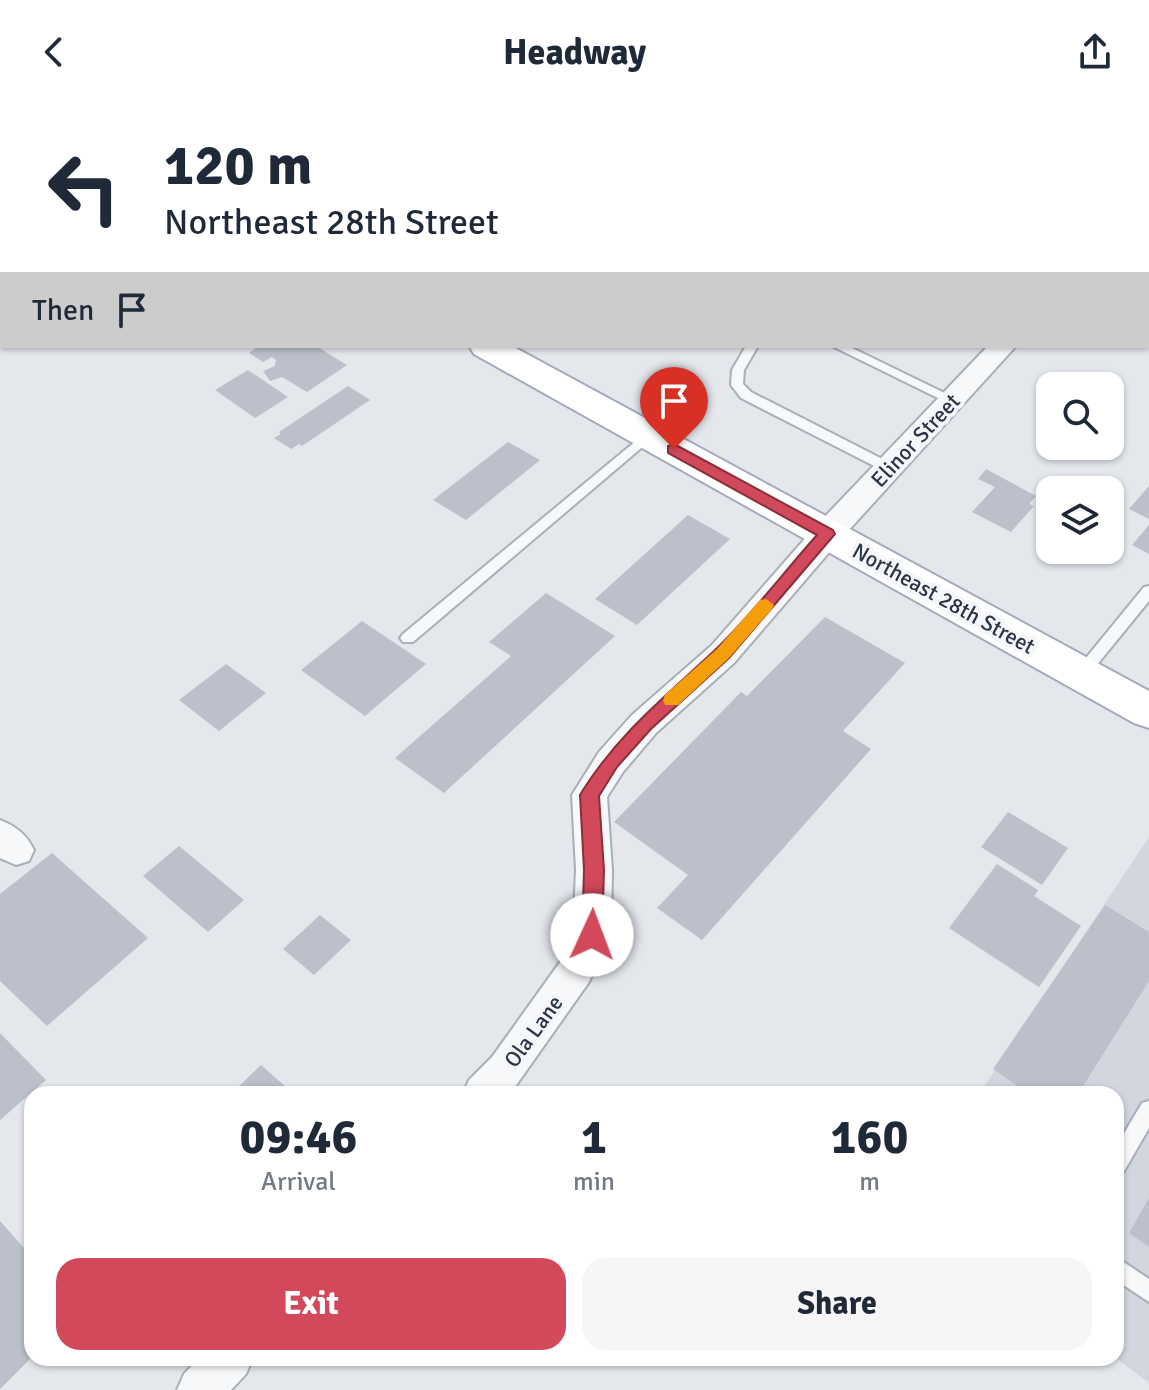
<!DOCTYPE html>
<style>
:root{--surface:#fff;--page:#f6f6f7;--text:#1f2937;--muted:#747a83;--accent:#d1495b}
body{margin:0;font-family:Signika,sans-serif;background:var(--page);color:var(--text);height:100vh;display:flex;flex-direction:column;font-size:30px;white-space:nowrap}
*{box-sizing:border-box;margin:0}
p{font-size:26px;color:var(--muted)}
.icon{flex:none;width:44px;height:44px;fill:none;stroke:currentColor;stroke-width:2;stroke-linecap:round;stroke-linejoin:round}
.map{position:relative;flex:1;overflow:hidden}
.sheet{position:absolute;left:24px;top:982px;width:1100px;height:280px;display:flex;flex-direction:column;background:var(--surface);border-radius:24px;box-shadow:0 2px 6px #0004}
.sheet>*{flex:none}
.guide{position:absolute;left:0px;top:0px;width:1150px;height:244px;box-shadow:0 2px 6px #0004;background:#fff;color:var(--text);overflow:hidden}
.buttons{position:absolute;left:1036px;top:268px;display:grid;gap:16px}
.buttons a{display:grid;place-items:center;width:88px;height:88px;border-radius:16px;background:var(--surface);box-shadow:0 2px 6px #0004;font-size:40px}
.pin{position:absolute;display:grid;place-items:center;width:68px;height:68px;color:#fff;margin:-82px -34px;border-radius:50% 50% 50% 0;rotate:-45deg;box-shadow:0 0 8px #0007}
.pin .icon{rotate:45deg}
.me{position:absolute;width:88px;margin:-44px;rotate:2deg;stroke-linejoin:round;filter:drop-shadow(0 0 6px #0008)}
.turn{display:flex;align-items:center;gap:28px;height:168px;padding:0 32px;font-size:36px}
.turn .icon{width:104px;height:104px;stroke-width:2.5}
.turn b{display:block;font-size:56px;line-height:68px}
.then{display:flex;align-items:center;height:76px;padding:0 32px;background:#0003;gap:16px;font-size:30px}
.eta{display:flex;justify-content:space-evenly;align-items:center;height:136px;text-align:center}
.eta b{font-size:48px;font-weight:800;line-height:56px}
.action{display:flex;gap:16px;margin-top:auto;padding:16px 32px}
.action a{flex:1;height:92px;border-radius:24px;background:var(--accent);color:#fff;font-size:32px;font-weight:800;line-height:92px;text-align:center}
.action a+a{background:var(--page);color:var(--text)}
header{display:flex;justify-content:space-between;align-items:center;height:104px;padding:0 32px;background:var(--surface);font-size:36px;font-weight:800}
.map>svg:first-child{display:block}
</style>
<header><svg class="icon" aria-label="back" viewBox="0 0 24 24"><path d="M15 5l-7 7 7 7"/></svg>Headway<svg class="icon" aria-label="share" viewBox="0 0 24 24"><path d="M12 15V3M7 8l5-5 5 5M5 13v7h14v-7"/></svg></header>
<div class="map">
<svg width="1149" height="1286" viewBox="0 0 1149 1286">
<rect width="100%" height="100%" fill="#e4e7ec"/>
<path fill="#d2d6de" d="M 1149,733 L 1149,1279 L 1116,1254 L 1116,990 L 979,990 Z"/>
<path fill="#bbc0ca" d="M 259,242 L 316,242 L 347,261 L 307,288 L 282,273 L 270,277 L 263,267 L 275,262 L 276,256 L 272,253 L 263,258 L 249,249 Z
M 248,266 L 288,293 L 255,314 L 215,286 Z
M 348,282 L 370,296 L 302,342 L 299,340 L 291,345 L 274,334 L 281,330 L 279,328 Z
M 508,338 L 540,356 L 466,416 L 433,396 Z
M 986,365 L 1036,392 L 1029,400 L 1034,402 L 1011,428 L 972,408 L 995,383 L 978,375 Z
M 1149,382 L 1149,415 L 1129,405 Z
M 688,411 L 730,435 L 637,521 L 595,495 Z
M 1149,421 L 1149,450 L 1132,441 Z
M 546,489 L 615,532 L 444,689 L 395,654 L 511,552 L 489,538 Z
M 825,513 L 905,559 L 843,627 L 871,645 L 702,836 L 657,804 L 688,771 L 614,718 L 741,588 L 747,592 Z
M 362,517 L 426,560 L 365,612 L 301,566 Z
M 226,560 L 266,589 L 219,627 L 179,596 Z
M 1008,708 L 1068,744 L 1042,781 L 981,743 Z
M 179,742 L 244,796 L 208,828 L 143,772 Z
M 52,749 L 148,834 L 47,922 L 0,877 L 0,790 Z
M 997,760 L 1038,786 L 1034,792 L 1081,822 L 1039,883 L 949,824 Z
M 1105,801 L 1149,828 L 1149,877 L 1078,990 L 1029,990 L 993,965 Z
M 320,811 L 351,836 L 314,871 L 283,845 Z
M 0,929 L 46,976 L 0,1016 Z
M 261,961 L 294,990 L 231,990 Z
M 1149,1094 L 1149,1143 L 1129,1129 Z
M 0,1117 L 32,1153 L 32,1253 L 0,1285 Z"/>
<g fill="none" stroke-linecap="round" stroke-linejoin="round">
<defs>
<path id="service" d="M 0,14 L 2,14 L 0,21 Z
M 2,188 L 2,196 L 0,197 L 0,189 Z
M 746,242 L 758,242 L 744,266 L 743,280 L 751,288 L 894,361 L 894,367 L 884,367 L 741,294 L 731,281 L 732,266 Z
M 832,242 L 848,242 L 959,296 L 953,300 L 948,299 Z
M 648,327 L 655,331 L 653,334 L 413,538 L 403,538 L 400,534 L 403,530 Z
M 1149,482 L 1149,497 L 1087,573 L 1077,573 L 1074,569 L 1077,565 L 1144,483 Z
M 1149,997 L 1149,1024 L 1123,1069 L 1116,1072 L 1116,1043 L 1142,999 Z
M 1116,1153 L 1149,1175 L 1149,1198 L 1116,1176 Z"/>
<path id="minor" d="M 499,0 L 524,0 L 498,2 Z
M 813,0 L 836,0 L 812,2 Z
M 1149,83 L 1149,98 L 1148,98 L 1148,83 Z
M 988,242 L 1016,242 L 838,438 L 734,559 L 656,629 L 623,668 L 607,693 L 612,766 L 611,831 L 589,878 L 510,990 L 463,990 L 469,976 L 492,953 L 563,854 L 573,831 L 576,766 L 572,691 L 599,648 L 632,611 L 712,541 L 816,422 Z
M 0,716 C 16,722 27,731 34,746 L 29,757 L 16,761 L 0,754 Z
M 199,1254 L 253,1254 L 246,1270 L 231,1286 L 177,1286 L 184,1270 Z"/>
<path id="primary" d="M 32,0 L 63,0 L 64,2 L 33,2 Z
M 469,242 L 512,242 L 1149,587 L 1149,624 L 1134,619 L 474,250 Z"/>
</defs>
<use href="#service" stroke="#a9aeb7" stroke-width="4"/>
<use href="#minor" stroke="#a9aeb7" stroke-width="4"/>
<use href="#primary" stroke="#a3abb8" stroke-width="4"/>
<use href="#service" fill="#f7f8fa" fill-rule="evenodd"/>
<use href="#minor" fill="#f7f8fa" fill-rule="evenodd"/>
<use href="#primary" fill="#fff" fill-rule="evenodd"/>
</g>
<path fill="#d1495b" stroke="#882f3b" stroke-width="2" d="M 674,340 L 833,426 L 835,430 L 729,554 L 651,625 L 617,663 L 599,692 L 604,766 L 602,831 L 599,837 L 592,840 L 585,837 L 582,831 L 584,766 L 580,691 L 583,686 C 620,628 665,593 714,547 C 751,512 783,469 817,431 L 668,349 L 668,342 Z"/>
<path fill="#f59e0b" d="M 766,495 L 774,501 L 772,505 L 729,554 L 678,601 L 665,601 L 663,596 L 665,591 L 717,545 L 760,496 Z"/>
<g text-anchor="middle" stroke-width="8" stroke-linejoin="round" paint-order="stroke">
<g font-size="22" fill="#2b3445" stroke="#f4f6f9">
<text transform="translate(915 336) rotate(-47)" y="8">Elinor Street</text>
<text transform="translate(944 494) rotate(29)" y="8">Northeast 28th Street</text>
<text transform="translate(533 927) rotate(-54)" y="8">Ola Lane</text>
</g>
</g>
</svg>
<div class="buttons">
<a><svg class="icon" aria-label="search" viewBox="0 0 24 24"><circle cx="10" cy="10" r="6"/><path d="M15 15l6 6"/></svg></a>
<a><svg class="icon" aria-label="layers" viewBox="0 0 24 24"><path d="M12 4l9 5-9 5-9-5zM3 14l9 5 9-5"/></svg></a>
</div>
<div class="pin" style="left:674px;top:345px;background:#d93025"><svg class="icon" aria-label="arrive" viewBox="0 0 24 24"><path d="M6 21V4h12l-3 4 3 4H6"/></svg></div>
<svg class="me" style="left:592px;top:831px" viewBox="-20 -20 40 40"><circle r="19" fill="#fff"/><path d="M0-13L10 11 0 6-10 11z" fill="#d1495b"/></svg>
<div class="guide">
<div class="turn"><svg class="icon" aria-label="left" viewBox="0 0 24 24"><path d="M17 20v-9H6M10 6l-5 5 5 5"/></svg><div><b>120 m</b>Northeast 28th Street</div></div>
<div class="then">Then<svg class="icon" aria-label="arrive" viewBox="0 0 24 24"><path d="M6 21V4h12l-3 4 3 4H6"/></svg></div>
</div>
<section class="sheet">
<div class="eta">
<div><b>09:46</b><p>Arrival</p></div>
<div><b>1</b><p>min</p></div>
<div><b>160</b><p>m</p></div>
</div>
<div class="action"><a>Exit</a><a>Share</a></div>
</section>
</div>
